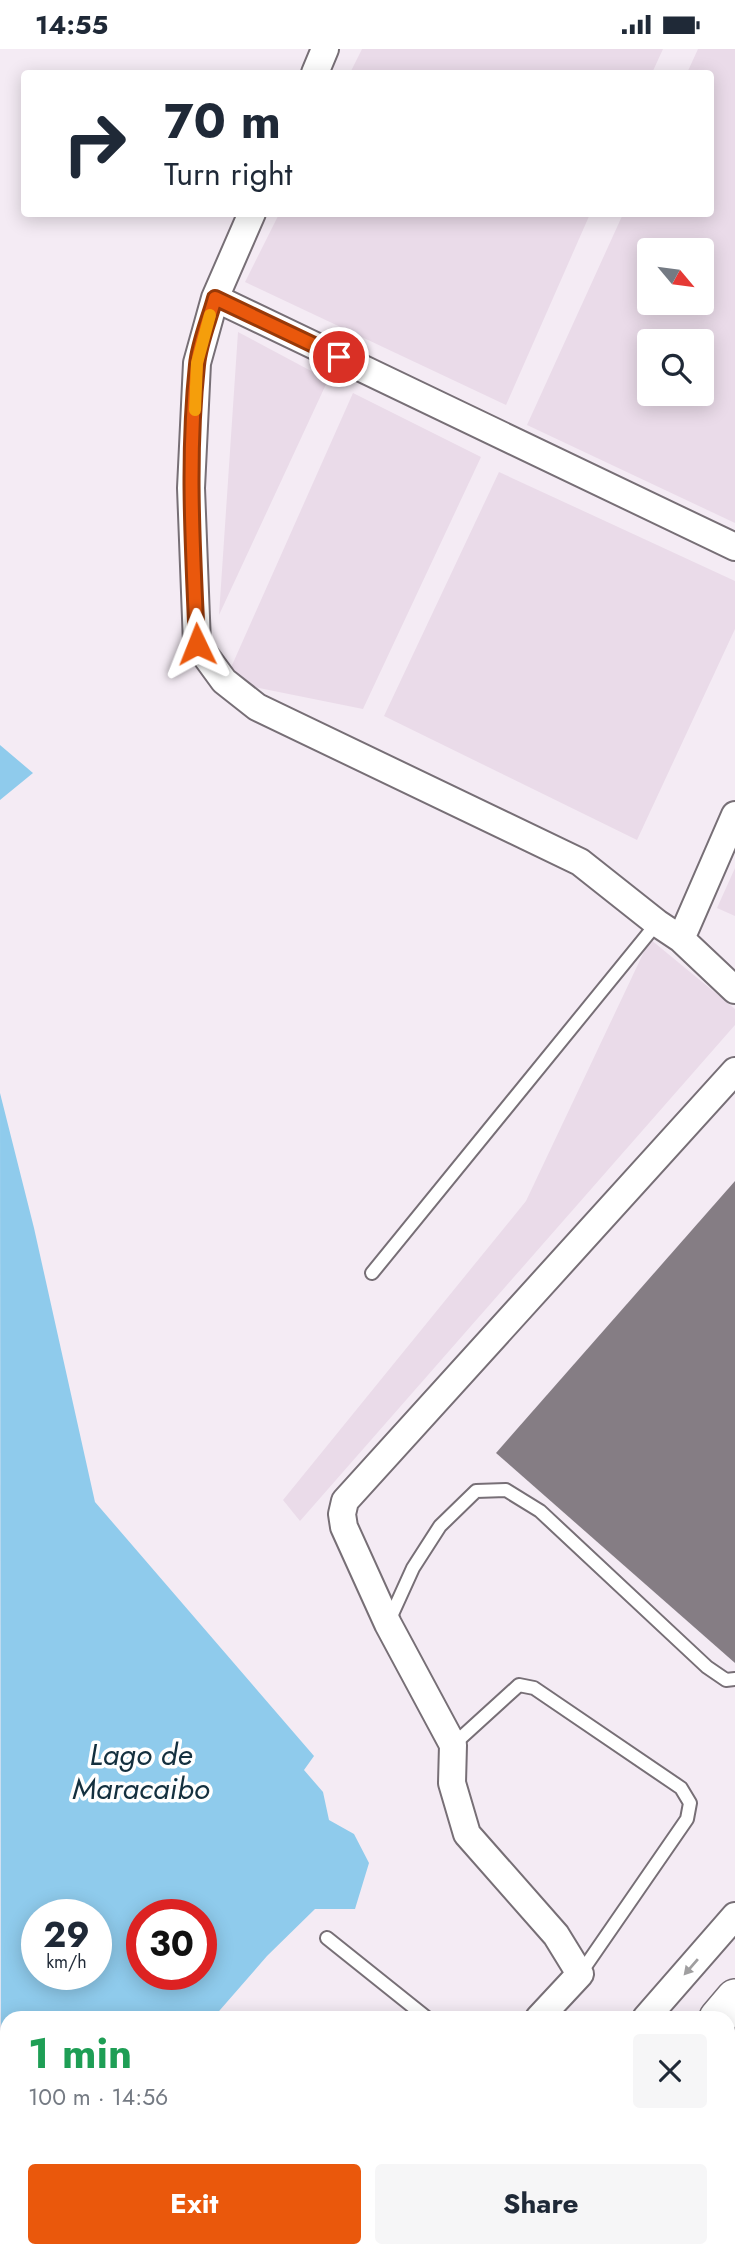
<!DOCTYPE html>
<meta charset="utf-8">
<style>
:root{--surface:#fff;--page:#f6f6f7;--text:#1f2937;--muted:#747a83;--accent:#ea580c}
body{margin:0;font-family:Jost,sans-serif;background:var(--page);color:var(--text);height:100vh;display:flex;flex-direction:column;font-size:26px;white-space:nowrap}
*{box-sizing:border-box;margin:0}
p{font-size:23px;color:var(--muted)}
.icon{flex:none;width:38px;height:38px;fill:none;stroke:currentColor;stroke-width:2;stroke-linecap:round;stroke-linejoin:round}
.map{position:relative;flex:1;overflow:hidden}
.drawer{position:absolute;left:0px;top:1962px;width:735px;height:247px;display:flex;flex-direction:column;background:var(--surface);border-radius:21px 21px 0 0;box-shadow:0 4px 18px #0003}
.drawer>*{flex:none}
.top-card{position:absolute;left:21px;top:21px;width:693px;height:147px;border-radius:7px;box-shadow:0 4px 18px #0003;background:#fff;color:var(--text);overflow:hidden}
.needle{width:46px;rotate:119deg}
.buttons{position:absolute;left:637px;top:189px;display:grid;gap:14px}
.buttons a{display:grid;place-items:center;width:77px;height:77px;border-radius:7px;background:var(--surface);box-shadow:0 4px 18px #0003;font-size:35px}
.speed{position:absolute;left:21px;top:1850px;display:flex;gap:14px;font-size:35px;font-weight:700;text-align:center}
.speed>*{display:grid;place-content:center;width:91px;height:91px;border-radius:50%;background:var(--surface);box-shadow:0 4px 18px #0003;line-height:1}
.speed small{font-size:18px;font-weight:400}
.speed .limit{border:10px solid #d22;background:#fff;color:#111}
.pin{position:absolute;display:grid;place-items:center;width:60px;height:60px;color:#fff;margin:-30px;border:4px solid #fff;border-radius:50%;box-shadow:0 2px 7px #0007}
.me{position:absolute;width:77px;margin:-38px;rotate:358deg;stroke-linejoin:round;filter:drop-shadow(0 0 5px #0008)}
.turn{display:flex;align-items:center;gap:24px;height:147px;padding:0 28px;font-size:32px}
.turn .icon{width:91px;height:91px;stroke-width:2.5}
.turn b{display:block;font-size:49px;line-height:60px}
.round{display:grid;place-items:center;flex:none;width:74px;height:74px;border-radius:7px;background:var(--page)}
.head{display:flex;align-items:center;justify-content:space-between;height:119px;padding:0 28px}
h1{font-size:42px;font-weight:700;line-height:52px;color:#1e9e55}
.cta{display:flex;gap:14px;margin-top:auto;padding:14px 28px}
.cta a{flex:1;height:80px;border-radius:7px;background:var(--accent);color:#fff;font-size:28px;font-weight:700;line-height:80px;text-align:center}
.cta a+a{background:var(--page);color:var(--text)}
.status{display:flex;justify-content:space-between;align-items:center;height:49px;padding:0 35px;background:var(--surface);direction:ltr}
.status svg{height:19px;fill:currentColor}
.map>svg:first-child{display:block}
</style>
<div class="status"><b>14:55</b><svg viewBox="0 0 49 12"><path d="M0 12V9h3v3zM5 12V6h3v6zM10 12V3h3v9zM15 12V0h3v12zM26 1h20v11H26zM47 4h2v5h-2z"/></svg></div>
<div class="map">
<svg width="735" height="2208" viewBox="0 0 735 2208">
<rect width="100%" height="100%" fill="#f4ebf4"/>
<path fill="#eadbe9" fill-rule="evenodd" d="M 362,0 L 663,0 L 652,24 L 350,24 Z
M 698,0 L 735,0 L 735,474 L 527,376 L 623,165 L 710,164 L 710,24 L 687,24 ZM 702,201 L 702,254 L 649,254 L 649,201 ZM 702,292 L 702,345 L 649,345 L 649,292 Z
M 279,165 L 279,164 L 590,165 L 506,356 L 245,233 Z
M 238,283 L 328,331 L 219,566 Z
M 353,344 L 481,408 L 363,660 L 225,632 Z
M 499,423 L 735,532 L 735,580 L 637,791 L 384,667 Z
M 735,819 L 735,867 L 717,859 Z
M 650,890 L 735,960 L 735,976 L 300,1472 L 283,1451 L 526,1152 Z"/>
<path fill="#8fcbec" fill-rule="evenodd" d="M 0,696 L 33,724 L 0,751 Z
M 0,1044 L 34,1179 L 95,1453 L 314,1707 L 304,1721 L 323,1743 L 329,1771 L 354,1785 L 369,1814 L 355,1860 L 315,1860 L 267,1907 L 213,1969 L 7,1969 L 7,2201 L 1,2208 ZM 37,1866 L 96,1866 L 96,1925 L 37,1925 ZM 142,1866 L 201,1866 L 201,1925 L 142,1925 Z"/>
<path fill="#857d84" d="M 735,1132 L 735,1614 L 496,1404 Z"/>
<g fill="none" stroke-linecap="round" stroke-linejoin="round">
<defs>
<path id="service" d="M 372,1224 L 657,874
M 388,1574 L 413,1519 L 440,1477 L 476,1442 L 506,1441 L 540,1462 L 707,1618 L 726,1631 L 735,1630
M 453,1696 L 519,1636 L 534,1639 L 681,1739 L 690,1754 L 687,1770 L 580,1925
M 327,1889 L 427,1969"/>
<path id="pedestrian" d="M 694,2202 L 704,2208"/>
<path id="minor" d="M 315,24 L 325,0
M 252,164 L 215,249 L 197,314 L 191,439 L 197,595 L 224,632 L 257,658 L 580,813 L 657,874 L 681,890 L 735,941
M 215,249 L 735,498
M 681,890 L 735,766
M 539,1969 L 580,1925 L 556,1886 L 467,1785 L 452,1734 L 453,1696 L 388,1575 L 344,1478 L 342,1465 L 345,1452 L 735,1022
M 646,1969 L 735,1867
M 728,2094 L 735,2087
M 429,2208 L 435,2202
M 625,2208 L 631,2202"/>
<path id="secondary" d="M 718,1969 L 735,1949
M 728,2036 L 735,2028
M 505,2208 L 510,2202
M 574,2208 L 580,2202"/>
</defs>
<use href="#service" stroke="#776f76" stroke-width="16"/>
<use href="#pedestrian" stroke="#776f76" stroke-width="23"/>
<use href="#minor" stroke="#776f76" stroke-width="30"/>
<use href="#secondary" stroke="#776f76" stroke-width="40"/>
<use href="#service" stroke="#fff" stroke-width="12"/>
<use href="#pedestrian" stroke="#fff" stroke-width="19"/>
<use href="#minor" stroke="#fff" stroke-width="26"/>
<use href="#secondary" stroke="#fff" stroke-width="37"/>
</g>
<defs><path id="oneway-solid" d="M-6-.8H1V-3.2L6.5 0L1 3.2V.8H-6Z" transform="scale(1.75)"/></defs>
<use fill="#a09fa0" href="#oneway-solid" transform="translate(691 1918) rotate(131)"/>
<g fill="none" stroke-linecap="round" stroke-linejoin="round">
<defs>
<path id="route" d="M 197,595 C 193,502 187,409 197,316 C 199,294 209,271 215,249 L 339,308"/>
</defs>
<use href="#route" stroke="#983908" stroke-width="18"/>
<use href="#route" stroke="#ea580c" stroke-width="12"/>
<path stroke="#f59e0b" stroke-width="12" d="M 195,361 L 197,314 L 210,266"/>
</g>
<g text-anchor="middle" stroke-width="7" stroke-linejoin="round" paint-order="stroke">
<g font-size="30" font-style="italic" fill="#14303f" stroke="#fff">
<text x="141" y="1716">Lago de<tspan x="141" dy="34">Maracaibo</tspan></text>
</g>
</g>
</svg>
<div class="buttons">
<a><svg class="needle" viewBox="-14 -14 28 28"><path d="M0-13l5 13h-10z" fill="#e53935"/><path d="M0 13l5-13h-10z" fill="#747a83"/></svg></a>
<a><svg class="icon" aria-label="search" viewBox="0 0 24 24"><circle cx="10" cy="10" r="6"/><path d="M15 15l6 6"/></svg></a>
</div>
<div class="speed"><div>29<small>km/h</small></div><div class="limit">30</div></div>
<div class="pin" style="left:339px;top:308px;background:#d93025"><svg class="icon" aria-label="arrive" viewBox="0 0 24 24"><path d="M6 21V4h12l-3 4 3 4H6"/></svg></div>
<svg class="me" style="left:197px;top:595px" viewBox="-20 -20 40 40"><path d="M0-17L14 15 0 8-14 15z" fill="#ea580c" stroke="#fff" stroke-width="4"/></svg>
<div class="top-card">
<div class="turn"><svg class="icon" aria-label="right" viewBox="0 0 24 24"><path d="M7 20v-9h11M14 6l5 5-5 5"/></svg><div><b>70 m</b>Turn right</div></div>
</div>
<section class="drawer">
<div class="head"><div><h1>1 min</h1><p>100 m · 14:56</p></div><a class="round"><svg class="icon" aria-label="close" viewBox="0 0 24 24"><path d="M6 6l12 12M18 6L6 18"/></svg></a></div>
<div class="cta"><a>Exit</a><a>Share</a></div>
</section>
</div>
